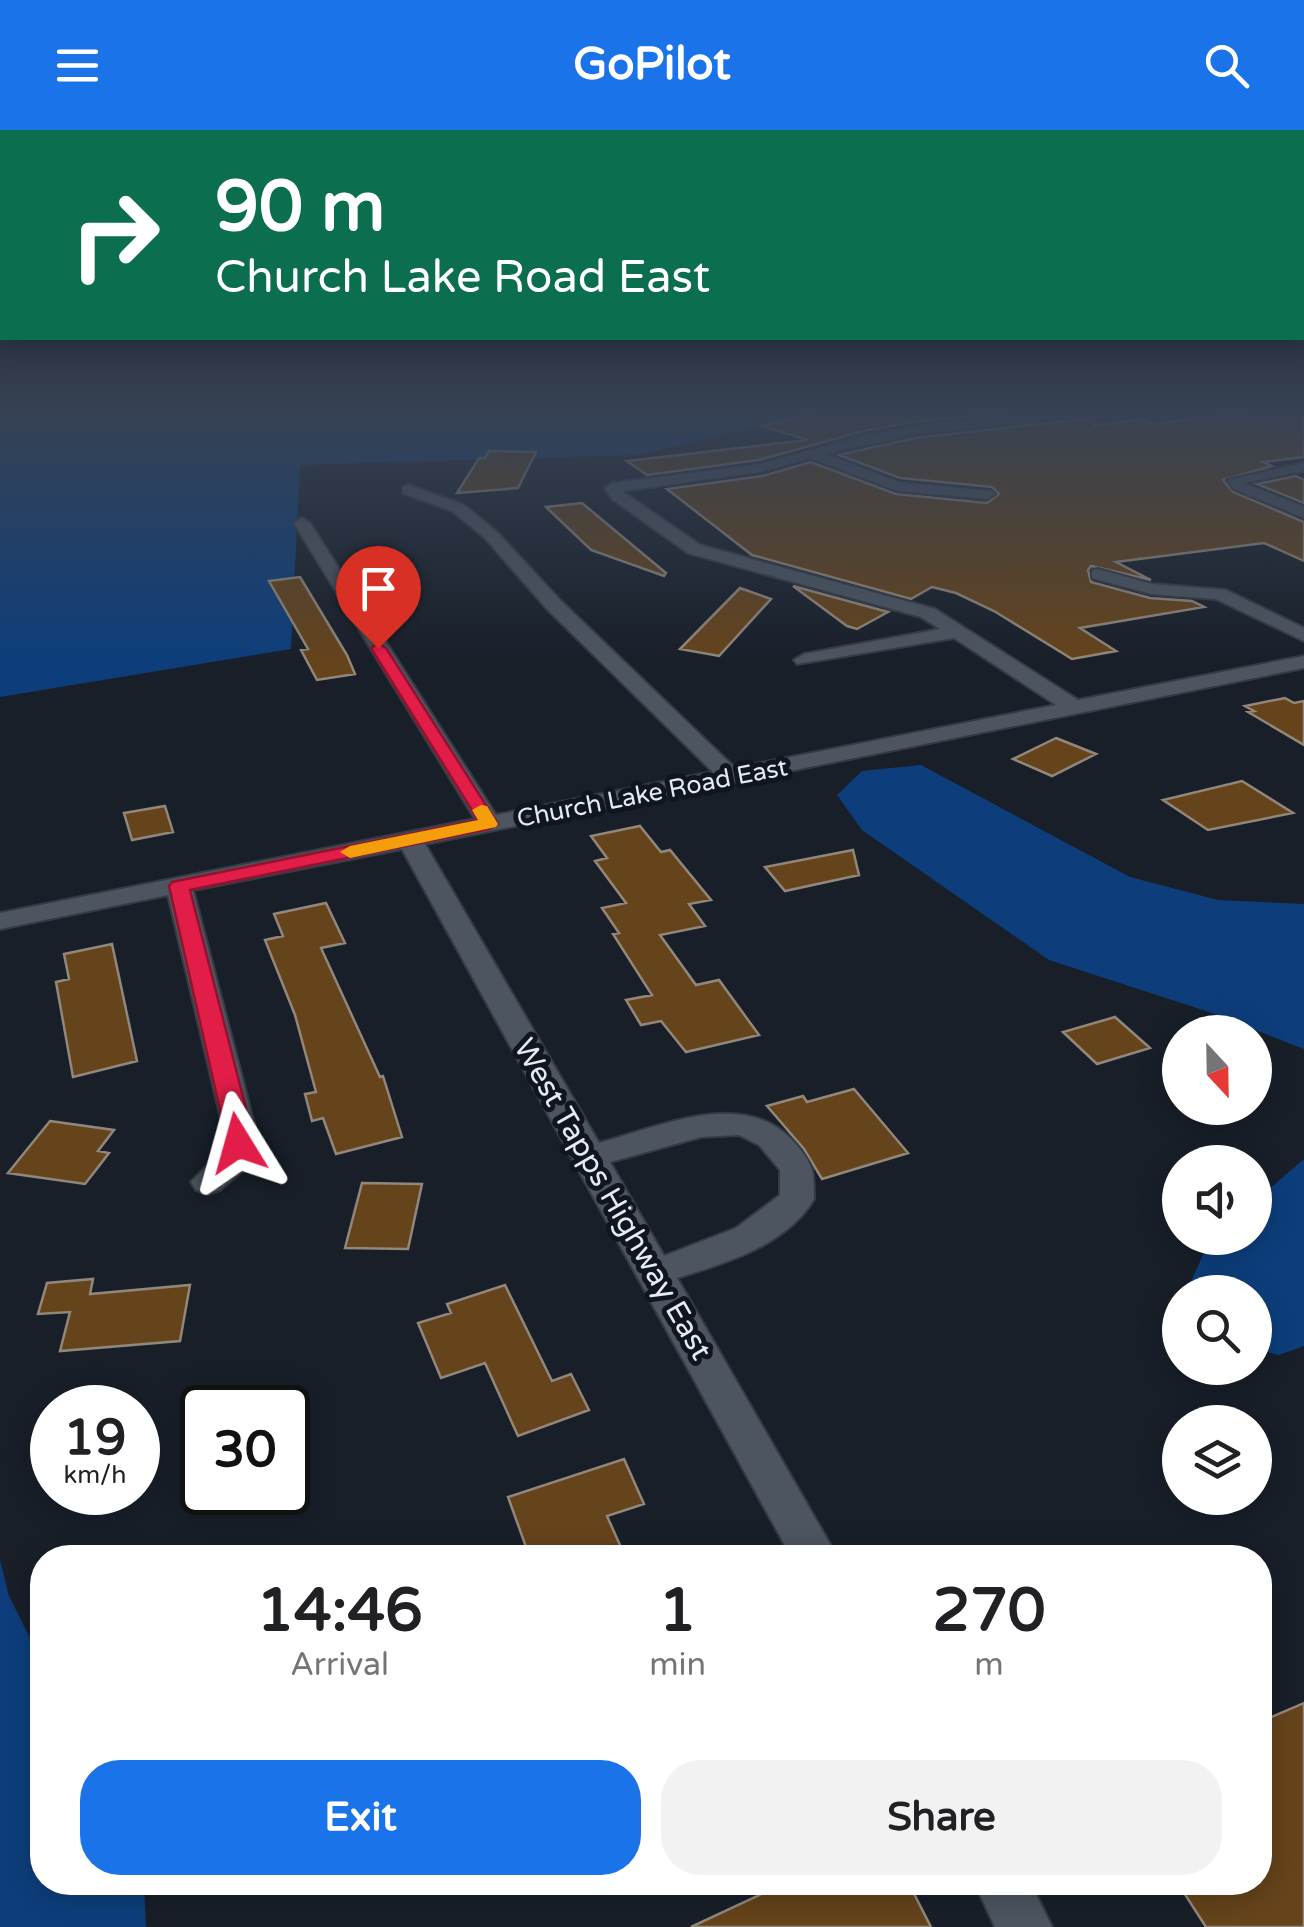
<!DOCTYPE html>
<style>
:root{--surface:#fff;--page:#f2f2f2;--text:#202124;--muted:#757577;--accent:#1a73e8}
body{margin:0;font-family:"Varela Round",sans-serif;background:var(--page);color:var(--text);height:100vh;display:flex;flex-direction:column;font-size:38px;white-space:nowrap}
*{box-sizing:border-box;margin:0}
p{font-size:32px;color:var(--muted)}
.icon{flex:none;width:55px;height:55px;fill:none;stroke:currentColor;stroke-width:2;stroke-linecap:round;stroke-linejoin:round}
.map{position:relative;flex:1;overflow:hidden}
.side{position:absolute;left:30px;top:1415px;width:1242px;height:350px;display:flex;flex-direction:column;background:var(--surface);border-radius:40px;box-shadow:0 5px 25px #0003}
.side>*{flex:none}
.guide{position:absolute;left:0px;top:0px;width:1305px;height:210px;box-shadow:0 5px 25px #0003;background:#0b6e4f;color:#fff;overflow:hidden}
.needle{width:65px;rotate:158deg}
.fabs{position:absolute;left:1162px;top:885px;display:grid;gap:20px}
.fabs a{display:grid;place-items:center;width:110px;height:110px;border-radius:50%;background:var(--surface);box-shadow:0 5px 25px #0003;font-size:50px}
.speed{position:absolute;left:30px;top:1255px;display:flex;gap:20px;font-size:50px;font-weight:700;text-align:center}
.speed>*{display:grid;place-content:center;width:130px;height:130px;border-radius:50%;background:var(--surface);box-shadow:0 5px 25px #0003;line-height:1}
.speed small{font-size:25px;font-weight:400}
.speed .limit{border:5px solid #111;border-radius:15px;background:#fff;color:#111}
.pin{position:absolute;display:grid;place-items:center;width:85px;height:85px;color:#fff;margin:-102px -42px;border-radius:50% 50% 50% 0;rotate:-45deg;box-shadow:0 0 10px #0007}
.pin .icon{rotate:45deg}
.me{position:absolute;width:110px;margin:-55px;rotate:352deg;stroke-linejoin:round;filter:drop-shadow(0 0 8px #0008)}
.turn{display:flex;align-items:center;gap:35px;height:210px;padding:0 50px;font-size:45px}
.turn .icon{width:130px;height:130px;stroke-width:2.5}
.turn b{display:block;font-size:70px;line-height:85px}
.eta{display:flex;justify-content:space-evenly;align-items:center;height:170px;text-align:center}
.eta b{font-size:60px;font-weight:800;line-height:70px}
.primary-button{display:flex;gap:20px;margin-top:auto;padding:20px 50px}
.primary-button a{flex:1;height:115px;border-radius:40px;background:var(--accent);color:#fff;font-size:40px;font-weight:800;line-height:115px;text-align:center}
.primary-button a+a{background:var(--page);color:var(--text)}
header{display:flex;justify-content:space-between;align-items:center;height:130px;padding:0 50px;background:var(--accent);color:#fff;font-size:45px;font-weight:800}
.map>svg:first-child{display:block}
</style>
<header><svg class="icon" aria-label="menu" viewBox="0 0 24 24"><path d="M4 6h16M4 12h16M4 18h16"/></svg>GoPilot<svg class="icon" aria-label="search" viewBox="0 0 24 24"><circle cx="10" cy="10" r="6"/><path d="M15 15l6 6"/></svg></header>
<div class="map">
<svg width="1304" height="1797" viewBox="0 0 1304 1797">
<rect width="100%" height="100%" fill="#181f29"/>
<path fill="#0d3e7b" d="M 0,280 L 828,280 L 637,325 L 300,335 L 291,519 L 0,567 Z
M 921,635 L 1130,747 L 1218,770 L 1304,774 L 1304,919 L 1209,882 L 1049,830 L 862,700 L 837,665 L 862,641 Z
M 1304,1029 L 1304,1216 L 1279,1225 L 1255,1219 L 1255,1162 L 1186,1162 L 1209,1112 L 1214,1108 L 1255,1108 L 1255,1071 Z
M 0,1430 L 9,1466 L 42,1532 L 42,1752 L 144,1753 L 146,1797 L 0,1797 Z"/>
<path fill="#65431b" stroke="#92877b" stroke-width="2.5" d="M 829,280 L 1036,280 L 913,292 L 864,301 L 759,330 L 647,345 L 627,331 L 808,310 L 762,296 Z
M 1268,280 L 1304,280 L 1304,327 L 1263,332 L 1272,336 L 1223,350 L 1233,362 L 1304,392 L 1304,431 L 1264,413 L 1116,432 L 1151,450 L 1091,436 L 1088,440 L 1091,452 L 1150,468 L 1192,471 L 1204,477 L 1080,498 L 1116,521 L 1072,529 L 994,481 L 956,463 L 932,457 L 911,469 L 752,425 L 667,359 L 762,346 L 811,332 L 896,364 L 987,373 L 999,364 L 992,357 L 900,348 L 839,325 L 915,308 L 1094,288 L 1094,295 L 1141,290 L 1152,294 Z
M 489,321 L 536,322 L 518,358 L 457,363 L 479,328 L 485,328 Z
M 1296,346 L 1304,350 L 1304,373 L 1257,354 Z
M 582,373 L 666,443 L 664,446 L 591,420 L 546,377 Z
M 300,447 L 347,525 L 355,544 L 317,550 L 301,520 L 308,519 L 269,451 Z
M 793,456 L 888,482 L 857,499 L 847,496 Z
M 740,458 L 771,469 L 719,526 L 680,519 Z
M 1285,568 L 1294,573 L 1304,571 L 1304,615 L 1248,582 L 1254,581 L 1245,576 Z
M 1056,608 L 1096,624 L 1052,646 L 1013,629 Z
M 1242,651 L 1293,683 L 1208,700 L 1163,670 Z
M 165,676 L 173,702 L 132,710 L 124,683 Z
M 640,696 L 661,722 L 670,720 L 711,770 L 689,774 L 705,796 L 660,805 L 696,855 L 719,850 L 759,905 L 686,922 L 661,891 L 641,895 L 626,870 L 652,865 L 613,804 L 619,803 L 602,778 L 626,773 L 595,731 L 607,728 L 591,706 Z
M 853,720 L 859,745 L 785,761 L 765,737 Z
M 326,773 L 345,813 L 321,818 L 380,947 L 383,946 L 402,1007 L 336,1024 L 323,988 L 312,991 L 305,964 L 316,962 L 295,885 L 265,810 L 283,806 L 274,784 Z
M 112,814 L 137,931 L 73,947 L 56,852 L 69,849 L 64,824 Z
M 1115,887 L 1150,918 L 1097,934 L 1063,902 Z
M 854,959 L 908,1023 L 822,1049 L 804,1019 L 767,976 L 803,966 L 807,972 Z
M 50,991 L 114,1000 L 98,1021 L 109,1023 L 85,1054 L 8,1043 Z
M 362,1053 L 422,1054 L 408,1119 L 345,1118 Z
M 93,1149 L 90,1164 L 190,1155 L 180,1211 L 60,1221 L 70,1182 L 38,1184 L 47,1153 Z
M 505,1155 L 552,1251 L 571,1244 L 589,1280 L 518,1306 L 485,1233 L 441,1248 L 418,1193 L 451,1183 L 447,1174 Z
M 624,1329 L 644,1374 L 607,1386 L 620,1415 L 585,1428 L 530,1428 L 508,1367 Z
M 1304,1573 L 1304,1797 L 1206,1797 L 1177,1752 L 1260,1752 L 1260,1592 Z
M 787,1752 L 908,1752 L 931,1797 L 691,1797 Z"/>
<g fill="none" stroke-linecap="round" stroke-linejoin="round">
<defs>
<path id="minor" d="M 1078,280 L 1129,280 L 914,304 L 826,324 L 899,352 L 992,361 L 995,364 L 987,369 L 897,361 L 811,328 L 761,342 L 622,361 L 700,415 L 935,479 L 1078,570 L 1304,526 L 1304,538 L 425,714 L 599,1013 C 659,997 745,956 795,1013 C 814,1036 814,1040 814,1069 C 787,1115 726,1133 677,1148 L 838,1428 L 792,1428 L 402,719 L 193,760 L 255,997 L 245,1039 L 220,1060 L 208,1064 L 196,1060 L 191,1052 L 217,1026 L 223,997 L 168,765 L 0,799 L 0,783 L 475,689 L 294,393 L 302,388 L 310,393 L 496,685 L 713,642 L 547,479 L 485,408 L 452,381 L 403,363 L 403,357 L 408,355 L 464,375 L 497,402 L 561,471 L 735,638 L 1056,575 L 954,508 L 797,534 L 794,530 L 804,524 L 940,499 L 921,487 L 688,423 L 612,369 L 605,358 L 613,353 L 760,334 L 865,305 L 914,296 ZM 739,1005 L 759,1015 L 780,1040 L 780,1065 L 736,1098 L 664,1126 L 610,1032 L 701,1007 Z
M 1304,333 L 1304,341 L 1244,353 L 1304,377 L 1304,388 L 1234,359 L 1227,350 Z
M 1098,439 L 1152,454 L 1226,460 L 1304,498 L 1304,511 L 1216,469 L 1151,464 L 1092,448 L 1092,440 Z
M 974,1752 L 1030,1752 L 1052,1797 L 995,1797 Z"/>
</defs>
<use href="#minor" stroke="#363b43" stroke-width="4"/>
<use href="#minor" fill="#4c5560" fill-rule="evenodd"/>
</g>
<linearGradient id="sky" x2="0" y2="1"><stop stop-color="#0d1117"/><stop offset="0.53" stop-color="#374254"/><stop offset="1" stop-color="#374254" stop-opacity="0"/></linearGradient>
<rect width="1304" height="532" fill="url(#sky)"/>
<path fill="#e11d48" stroke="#92132f" stroke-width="2.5" d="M 378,513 L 386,518 L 498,694 L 489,699 L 190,760 L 251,998 L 247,1019 L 229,1019 L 169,756 L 172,752 L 478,690 L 371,518 Z"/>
<path fill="#f59e0b" d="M 481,675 L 487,676 L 498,694 L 496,697 L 350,728 L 340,722 L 350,716 L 478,690 L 472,680 Z"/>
<g text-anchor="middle" stroke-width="10" stroke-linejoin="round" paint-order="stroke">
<g font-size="25" fill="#e6ebf2" stroke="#0f1620">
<text transform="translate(652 662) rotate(-11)" y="9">Church Lake Road East</text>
</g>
<g font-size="30" fill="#e6ebf2" stroke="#0f1620">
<text transform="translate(613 1069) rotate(60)" y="10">West Tapps Highway East</text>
</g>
</g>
</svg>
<div class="fabs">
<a><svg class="needle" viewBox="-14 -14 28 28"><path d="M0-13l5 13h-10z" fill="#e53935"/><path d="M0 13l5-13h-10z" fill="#757577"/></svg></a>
<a><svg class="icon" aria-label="sound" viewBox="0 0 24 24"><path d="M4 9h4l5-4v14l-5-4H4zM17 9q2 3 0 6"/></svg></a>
<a><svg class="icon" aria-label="search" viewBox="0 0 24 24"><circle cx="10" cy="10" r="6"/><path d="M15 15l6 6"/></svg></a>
<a><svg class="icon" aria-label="layers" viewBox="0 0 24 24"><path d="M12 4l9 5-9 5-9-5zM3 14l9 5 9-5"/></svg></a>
</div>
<div class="speed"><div>19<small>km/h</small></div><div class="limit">30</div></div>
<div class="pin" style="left:378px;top:518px;background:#d93025"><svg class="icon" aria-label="arrive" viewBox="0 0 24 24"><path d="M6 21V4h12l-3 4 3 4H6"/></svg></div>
<svg class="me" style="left:238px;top:1013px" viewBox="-20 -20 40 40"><path d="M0-17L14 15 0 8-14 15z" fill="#e11d48" stroke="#fff" stroke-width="4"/></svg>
<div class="guide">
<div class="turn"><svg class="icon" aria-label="right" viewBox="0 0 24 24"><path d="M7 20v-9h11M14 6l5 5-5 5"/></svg><div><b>90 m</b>Church Lake Road East</div></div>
</div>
<section class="side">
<div class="eta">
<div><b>14:46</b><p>Arrival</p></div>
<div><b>1</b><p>min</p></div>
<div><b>270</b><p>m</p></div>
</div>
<div class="primary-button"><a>Exit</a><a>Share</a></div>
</section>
</div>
